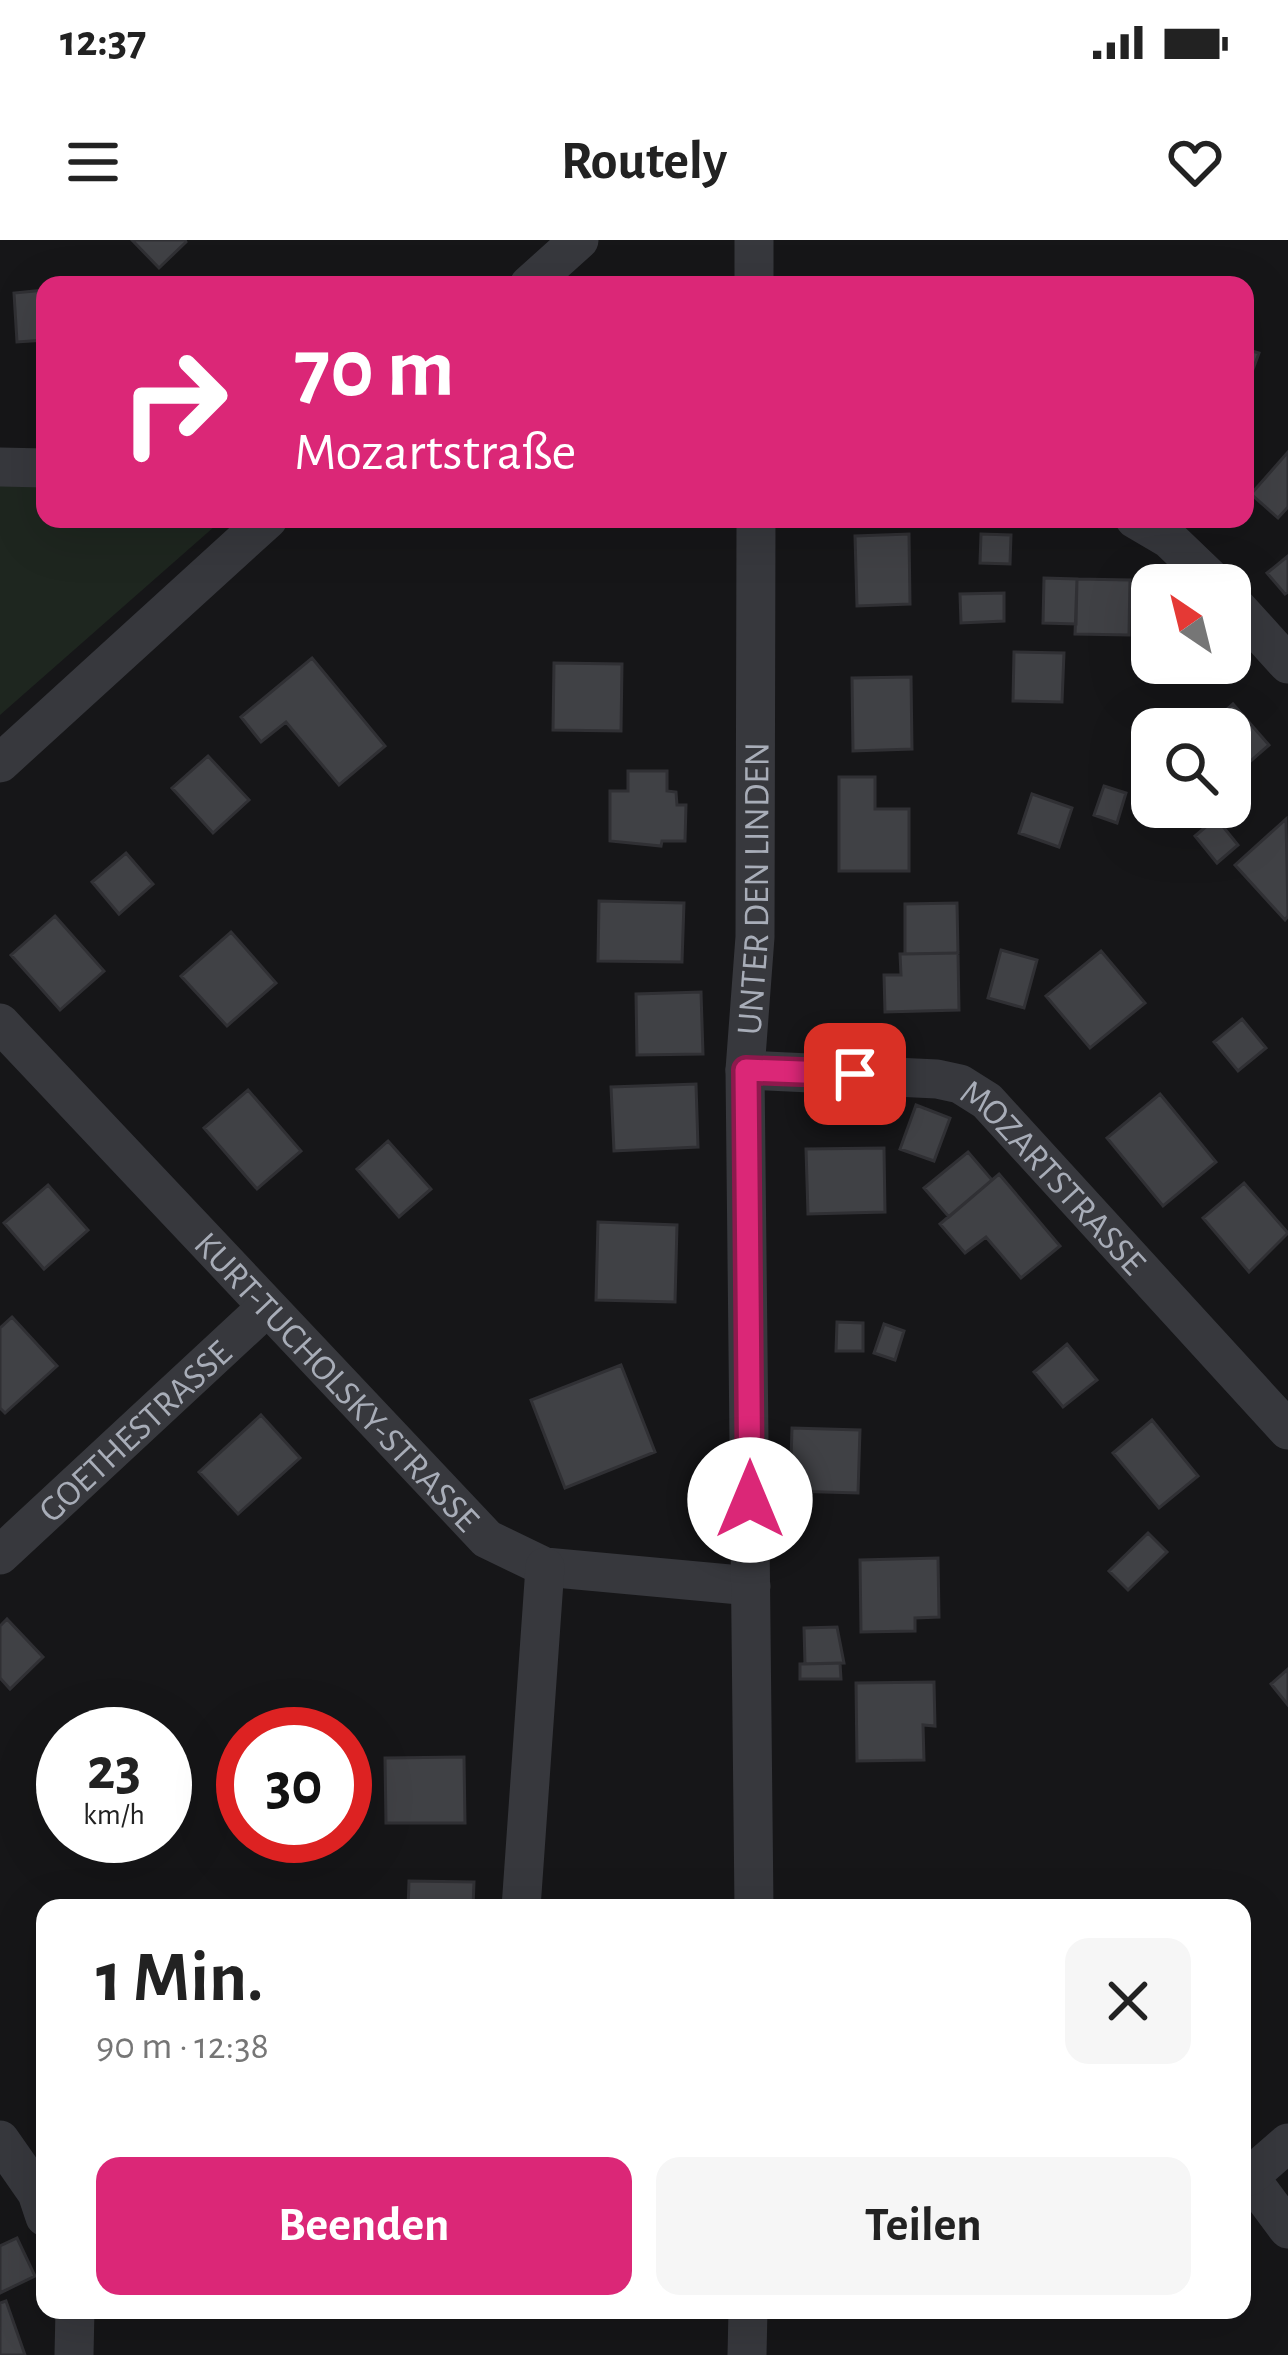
<!DOCTYPE html>
<html lang="de">
<meta charset="utf-8">
<style>
:root{--surface:#fff;--page:#f6f6f6;--text:#222;--muted:#767676;--accent:#db2777}
body{margin:0;font-family:"Alegreya Sans",sans-serif;background:var(--page);color:var(--text);height:100vh;display:flex;flex-direction:column;font-size:45px;white-space:nowrap}
*{box-sizing:border-box;margin:0}
p{font-size:39px;color:var(--muted)}
.icon{flex:none;width:66px;height:66px;fill:none;stroke:currentColor;stroke-width:2;stroke-linecap:round;stroke-linejoin:round}
.map{position:relative;flex:1;overflow:hidden}
.side{position:absolute;left:36px;top:1659px;width:1215px;height:420px;display:flex;flex-direction:column;background:var(--surface);border-radius:24px;box-shadow:0 12px 48px #0002}
.side>*{flex:none}
.top-card{position:absolute;left:36px;top:36px;width:1218px;height:252px;border-radius:24px;box-shadow:0 12px 48px #0002;background:#db2777;color:#fff;overflow:hidden}
.needle{width:78px;rotate:325deg}
.controls{position:absolute;left:1131px;top:324px;display:grid;gap:24px}
.controls a{display:grid;place-items:center;width:120px;height:120px;border-radius:24px;background:var(--surface);box-shadow:0 12px 48px #0002;font-size:60px}
.speed{position:absolute;left:36px;top:1467px;display:flex;gap:24px;font-size:60px;font-weight:700;text-align:center}
.speed>*{display:grid;place-content:center;width:156px;height:156px;border-radius:50%;background:var(--surface);box-shadow:0 12px 48px #0002;line-height:1}
.speed small{font-size:30px;font-weight:400}
.speed .limit{border:18px solid #d22;background:#fff;color:#111}
.pin{position:absolute;display:grid;place-items:center;width:102px;height:102px;color:#fff;margin:-51px;border-radius:24px;box-shadow:0 6px 18px #0006}
.me{position:absolute;width:132px;margin:-66px;rotate:0deg;stroke-linejoin:round;filter:drop-shadow(0 0 9px #0008)}
.turn{display:flex;align-items:center;gap:42px;height:252px;padding:0 60px;font-size:54px}
.turn .icon{width:156px;height:156px;stroke-width:2.5}
.turn b{display:block;font-size:84px;line-height:102px}
.round{display:grid;place-items:center;flex:none;width:126px;height:126px;border-radius:24px;background:var(--page)}
.summary{display:flex;align-items:center;justify-content:space-between;height:204px;padding:0 60px}
h1{font-size:72px;font-weight:600;line-height:90px}
.cta{display:flex;gap:24px;margin-top:auto;padding:24px 60px}
.cta a{flex:1;height:138px;border-radius:24px;background:var(--accent);color:#fff;font-size:48px;font-weight:600;line-height:138px;text-align:center}
.cta a+a{background:var(--page);color:var(--text)}
.status{display:flex;justify-content:space-between;align-items:center;height:84px;padding:0 60px;background:var(--surface);direction:ltr}
.status svg{height:33px;fill:currentColor}
header{display:flex;justify-content:space-between;align-items:center;height:156px;padding:0 60px;background:var(--surface);font-size:54px;font-weight:600}
.map>svg:first-child{display:block}
</style>
<div class="status"><b>12:37</b><svg viewBox="0 0 49 12"><path d="M0 12V9h3v3zM5 12V6h3v6zM10 12V3h3v9zM15 12V0h3v12zM26 1h20v11H26zM47 4h2v5h-2z"/></svg></div>
<header><svg class="icon" aria-label="menu" viewBox="0 0 24 24"><path d="M4 6h16M4 12h16M4 18h16"/></svg>Routely<svg class="icon" aria-label="heart" viewBox="0 0 24 24"><path d="M12 20l-8-8c-3-5 5-10 8-4 3-6 11-1 8 4z"/></svg></header>
<div class="map">
<svg width="1288" height="2115" viewBox="0 0 1288 2115">
<rect width="100%" height="100%" fill="#161618"/>
<path fill="#1e261f" d="M 0,237 L 45,238 L 45,279 L 223,279 L 0,475 Z"/>
<path fill="#404145" stroke="#303034" stroke-width="3" d="M 132,0 L 185,0 L 186,2 L 159,28 Z
M 45,50 L 45,100 L 17,102 L 14,53 Z
M 1245,109 L 1259,113 L 1245,151 Z
M 1288,212 L 1288,267 L 1278,278 L 1251,254 Z
M 909,294 L 910,364 L 857,366 L 855,296 Z
M 981,294 L 1011,295 L 1010,324 L 980,323 Z
M 1288,316 L 1288,352 L 1285,354 L 1267,333 Z
M 1044,338 L 1077,339 L 1076,384 L 1043,383 Z
M 1077,339 L 1130,340 L 1129,395 L 1075,394 Z
M 1004,353 L 1004,381 L 961,383 L 960,354 Z
M 1014,412 L 1064,413 L 1062,462 L 1013,461 Z
M 312,418 L 385,506 L 339,545 L 286,482 L 261,502 L 241,477 Z
M 554,423 L 622,424 L 621,491 L 553,490 Z
M 911,437 L 912,509 L 853,511 L 852,438 Z
M 1233,464 L 1269,505 L 1230,539 L 1230,489 L 1205,489 Z
M 208,516 L 249,560 L 213,593 L 172,548 Z
M 628,531 L 667,531 L 667,551 L 676,552 L 677,565 L 686,565 L 685,601 L 662,601 L 661,606 L 610,601 L 610,551 L 628,551 Z
M 839,537 L 875,537 L 875,569 L 909,569 L 909,631 L 839,631 Z
M 1104,546 L 1126,553 L 1117,583 L 1094,575 Z
M 1032,554 L 1072,568 L 1059,607 L 1019,593 Z
M 1216,578 L 1238,605 L 1217,623 L 1195,596 Z
M 1286,579 L 1288,676 L 1285,680 L 1235,625 Z
M 126,613 L 153,644 L 119,674 L 92,642 Z
M 599,661 L 684,663 L 682,722 L 598,721 Z
M 957,663 L 958,713 L 905,714 L 905,664 Z
M 55,676 L 104,731 L 60,770 L 11,715 Z
M 231,692 L 276,743 L 227,786 L 181,736 Z
M 1001,710 L 1037,720 L 1024,768 L 988,758 Z
M 1101,711 L 1145,763 L 1090,808 L 1046,756 Z
M 958,713 L 959,770 L 885,772 L 884,735 L 901,735 L 900,714 Z
M 701,752 L 703,814 L 637,815 L 636,754 Z
M 1242,779 L 1266,808 L 1238,831 L 1214,802 Z
M 696,844 L 698,907 L 614,911 L 611,847 Z
M 248,850 L 301,911 L 257,949 L 204,888 Z
M 1160,854 L 1216,922 L 1163,966 L 1107,898 Z
M 916,865 L 950,878 L 934,921 L 900,909 Z
M 388,901 L 431,949 L 399,977 L 357,929 Z
M 884,908 L 885,972 L 808,974 L 806,909 Z
M 968,912 L 992,940 L 949,977 L 924,948 Z
M 999,934 L 1060,1006 L 1021,1038 L 986,997 L 965,1013 L 940,984 Z
M 1244,943 L 1288,993 L 1249,1032 L 1203,978 Z
M 48,945 L 88,990 L 44,1029 L 4,983 Z
M 598,982 L 677,985 L 675,1062 L 596,1060 Z
M 12,1077 L 57,1126 L 5,1173 L 0,1168 L 0,1088 Z
M 837,1082 L 863,1083 L 863,1111 L 836,1111 Z
M 884,1084 L 904,1091 L 895,1120 L 874,1113 Z
M 1067,1104 L 1097,1140 L 1063,1167 L 1034,1132 Z
M 621,1125 L 655,1212 L 565,1248 L 531,1160 Z
M 261,1175 L 300,1218 L 238,1274 L 199,1232 Z
M 1152,1180 L 1198,1236 L 1159,1268 L 1113,1213 Z
M 792,1188 L 860,1190 L 858,1253 L 790,1251 Z
M 1148,1293 L 1167,1312 L 1128,1350 L 1109,1331 Z
M 938,1318 L 939,1377 L 915,1378 L 915,1391 L 861,1392 L 860,1320 Z
M 7,1379 L 43,1417 L 10,1449 L 0,1438 L 0,1386 Z
M 837,1387 L 844,1423 L 805,1424 L 804,1388 Z
M 840,1423 L 841,1439 L 800,1439 L 800,1424 Z
M 1288,1429 L 1288,1465 L 1271,1444 Z
M 934,1442 L 935,1486 L 923,1485 L 924,1520 L 857,1521 L 856,1443 Z
M 464,1517 L 465,1583 L 386,1583 L 385,1518 Z
M 240,1551 L 243,1596 L 296,1598 L 241,1599 Z
M 409,1641 L 474,1642 L 473,1668 L 408,1668 Z
M 17,1998 L 35,2036 L 0,2053 L 0,2006 Z
M 6,2061 L 25,2115 L 0,2115 L 0,2063 Z"/>
<g fill="none" stroke-linecap="round" stroke-linejoin="round">
<g stroke="#37383d" stroke-width="39">
<path d="M 754,0 L 754,45"/>
<path d="M 529,45 L 579,0"/>
<path d="M 0,227 L 45,228"/>
<path d="M 1135,279 L 1169,299 L 1217,345"/>
<path d="M 1230,360 L 1288,424"/>
<path d="M 0,523 L 268,279"/>
<path id="s1" d="M 0,783 L 487,1299 L 545,1327 L 751,1346"/>
<path id="s2" d="M 745,830 L 937,839 L 960,844 L 987,861 L 1288,1190"/>
<path id="s3" d="M 0,1315 L 267,1067"/>
<path d="M 521,1668 L 545,1327"/>
<path id="s4" d="M 754,1668 L 745,830 L 755,697 L 756,279"/>
<path d="M 0,1900 L 37,1953 L 45,1977"/>
<path d="M 1242,1927 L 1288,1989"/>
<path d="M 1250,1936 L 1288,1903"/>
<path d="M 74,2115 L 75,2070"/>
<path d="M 747,2115 L 748,2070"/>
</g>
</g>
<g fill="none" stroke-linecap="round" stroke-linejoin="round">
<defs>
<path id="route" d="M 750,1260 L 746,830 L 855,834"/>
</defs>
<use href="#route" stroke="#8e194d" stroke-width="30"/>
<use href="#route" stroke="#db2777" stroke-width="21"/>
</g>
<g text-anchor="middle" stroke-width="9" stroke-linejoin="round" paint-order="stroke">
<g font-size="36" fill="#a8adb8" stroke="#111113">
<text dy="13" stroke="none"><textPath href="#s4" startOffset="1020">UNTER DEN LINDEN</textPath></text>
<text dy="13" stroke="none"><textPath href="#s2" startOffset="348">MOZARTSTRASSE</textPath></text>
<text dy="13" stroke="none"><textPath href="#s1" startOffset="492">KURT-TUCHOLSKY-STRASSE</textPath></text>
<text dy="13" stroke="none"><textPath href="#s3" startOffset="183">GOETHESTRASSE</textPath></text>
</g>
</g>
</svg>
<div class="controls">
<a><svg class="needle" viewBox="-14 -14 28 28"><path d="M0-13l5 13h-10z" fill="#e53935"/><path d="M0 13l5-13h-10z" fill="#767676"/></svg></a>
<a><svg class="icon" aria-label="search" viewBox="0 0 24 24"><circle cx="10" cy="10" r="6"/><path d="M15 15l6 6"/></svg></a>
</div>
<div class="speed"><div>23<small>km/h</small></div><div class="limit">30</div></div>
<div class="pin" style="left:855px;top:834px;background:#d93025"><svg class="icon" aria-label="arrive" viewBox="0 0 24 24"><path d="M6 21V4h12l-3 4 3 4H6"/></svg></div>
<svg class="me" style="left:750px;top:1260px" viewBox="-20 -20 40 40"><circle r="19" fill="#fff"/><path d="M0-13L10 11 0 6-10 11z" fill="#db2777"/></svg>
<div class="top-card">
<div class="turn"><svg class="icon" aria-label="right" viewBox="0 0 24 24"><path d="M7 20v-9h11M14 6l5 5-5 5"/></svg><div><b>70 m</b>Mozartstraße</div></div>
</div>
<section class="side">
<div class="summary"><div><h1>1 Min.</h1><p>90 m · 12:38</p></div><a class="round"><svg class="icon" aria-label="close" viewBox="0 0 24 24"><path d="M6 6l12 12M18 6L6 18"/></svg></a></div>
<div class="cta"><a>Beenden</a><a>Teilen</a></div>
</section>
</div>
